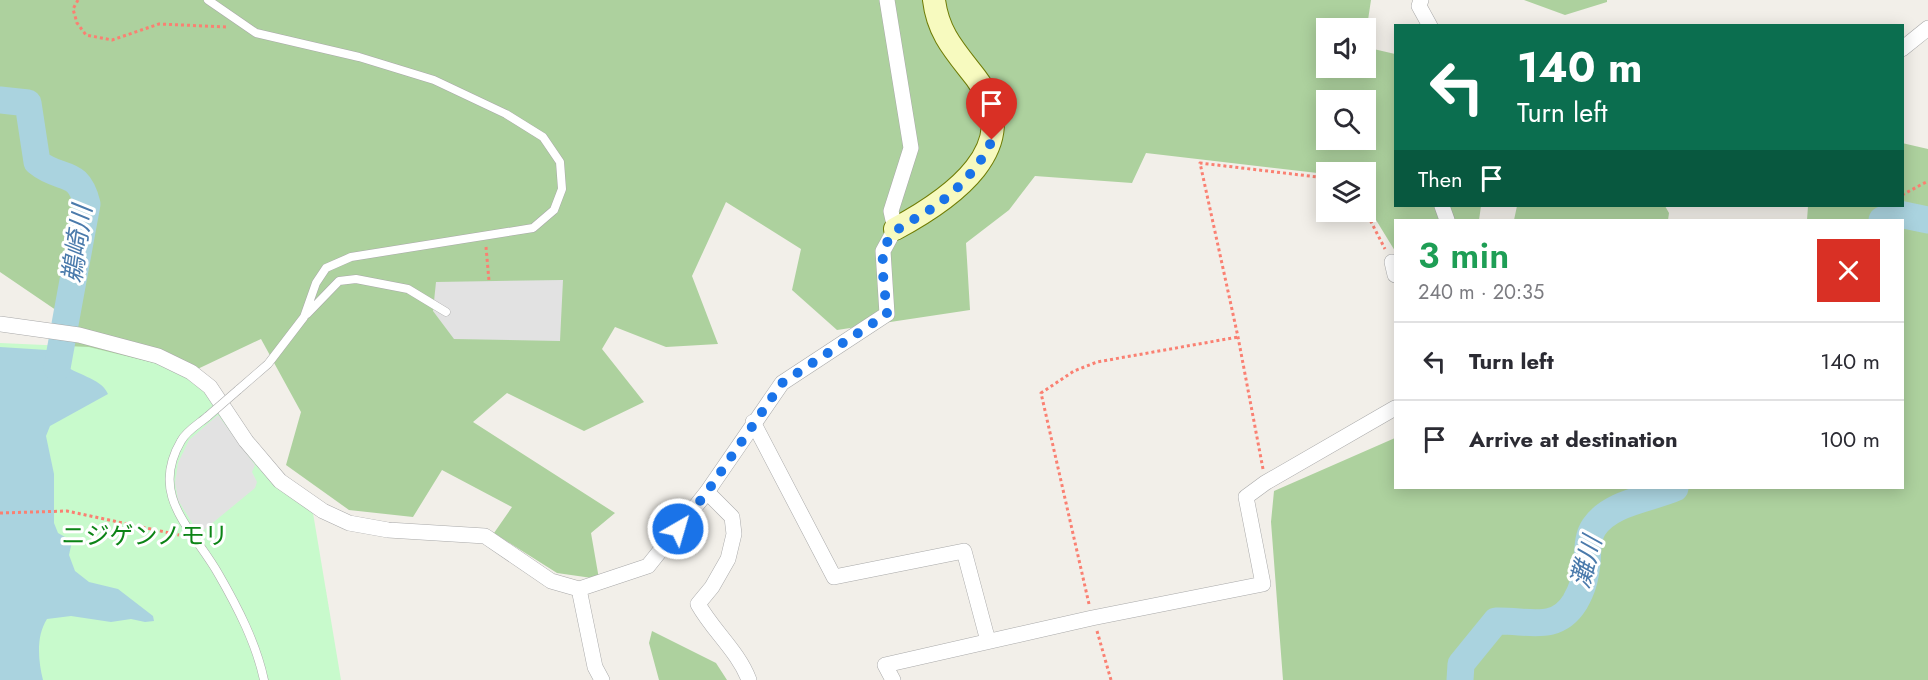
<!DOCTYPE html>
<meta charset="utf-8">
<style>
:root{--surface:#fff;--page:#f2f2f3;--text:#2b2b33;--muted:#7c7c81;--line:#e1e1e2}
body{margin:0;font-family:Jost,"Noto Sans JP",sans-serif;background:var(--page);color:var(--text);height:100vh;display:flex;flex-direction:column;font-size:22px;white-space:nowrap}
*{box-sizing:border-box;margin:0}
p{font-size:20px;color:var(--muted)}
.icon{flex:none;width:33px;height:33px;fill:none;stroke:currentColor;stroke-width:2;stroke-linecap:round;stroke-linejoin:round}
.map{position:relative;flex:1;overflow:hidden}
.drawer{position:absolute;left:1394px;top:219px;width:510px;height:270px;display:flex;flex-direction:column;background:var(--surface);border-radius:0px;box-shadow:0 3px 15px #0003}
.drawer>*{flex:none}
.top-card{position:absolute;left:1394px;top:24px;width:510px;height:183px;border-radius:0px;box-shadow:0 3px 15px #0003;background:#0b6e4f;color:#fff;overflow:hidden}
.tools{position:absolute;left:1316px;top:18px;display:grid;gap:12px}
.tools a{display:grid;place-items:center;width:60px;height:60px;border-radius:0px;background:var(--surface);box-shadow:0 3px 15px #0003;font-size:30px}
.pin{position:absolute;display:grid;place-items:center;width:51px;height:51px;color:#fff;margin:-62px -26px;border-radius:50% 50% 50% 0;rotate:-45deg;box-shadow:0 0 6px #0007}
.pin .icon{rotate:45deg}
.me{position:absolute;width:66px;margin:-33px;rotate:38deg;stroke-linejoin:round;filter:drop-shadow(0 0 4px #0008)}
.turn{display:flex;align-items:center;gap:21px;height:126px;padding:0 24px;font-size:27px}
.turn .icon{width:78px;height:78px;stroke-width:2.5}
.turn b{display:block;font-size:42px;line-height:51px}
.then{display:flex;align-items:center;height:57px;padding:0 24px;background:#0003;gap:12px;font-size:22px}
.round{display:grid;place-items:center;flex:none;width:63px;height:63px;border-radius:0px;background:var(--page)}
.headline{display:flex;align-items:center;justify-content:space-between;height:102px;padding:0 24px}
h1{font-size:36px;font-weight:600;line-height:45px;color:#1e9e55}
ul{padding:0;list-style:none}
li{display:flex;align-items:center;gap:18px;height:78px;padding:0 24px;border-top:2px solid var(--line)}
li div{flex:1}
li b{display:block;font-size:22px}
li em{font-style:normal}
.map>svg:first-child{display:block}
</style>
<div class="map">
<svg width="1928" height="680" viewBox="0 0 1928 680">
<rect width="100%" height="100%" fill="#f2efe9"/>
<path fill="#add19e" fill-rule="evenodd" d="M 0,0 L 1371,0 L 1365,40 L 1365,28 L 1326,28 L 1326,68 L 1365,68 L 1365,47 L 1395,54 L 1395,206 L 1481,206 L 1479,220 L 1395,220 L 1395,251 L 1365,202 L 1365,172 L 1326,174 L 1146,153 L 1132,183 L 1035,176 L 1009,210 L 966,243 L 970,310 L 837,330 L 792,290 L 801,249 L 726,202 L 692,276 L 718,344 L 666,347 L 615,327 L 602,349 L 644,402 L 584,431 L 507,393 L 473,422 L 615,513 L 591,533 L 599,579 L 557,573 L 494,533 L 512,507 L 442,470 L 413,517 L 349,510 L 286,465 L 301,412 L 261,339 L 166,384 L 61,357 L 72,321 L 0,272 ZM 1326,100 L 1365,100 L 1365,140 L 1326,140 Z
M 1524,0 L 1607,0 L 1607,2 L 1565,15 Z
M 1902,143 L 1928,149 L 1928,680 L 1283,680 L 1271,522 L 1274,491 L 1395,438 L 1395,488 L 1902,488 L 1902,220 L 1807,220 L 1808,206 L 1902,206 Z
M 1517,206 L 1665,206 L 1669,213 L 1668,220 L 1514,220 Z
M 652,631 L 716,663 L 727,680 L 659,680 L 649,643 Z"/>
<path fill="#c8facc" d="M 0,343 L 89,347 L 191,372 L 312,507 L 341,680 L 0,680 Z"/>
<path fill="#e2e2e2" d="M 563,280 L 560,341 L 454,339 L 433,311 L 436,282 Z
M 218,415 L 255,465 L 252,472 L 257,482 L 255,488 L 204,530 L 194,526 L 178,500 L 175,483 L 178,463 L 189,440 Z"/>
<path fill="#aad3df" d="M 0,347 L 47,350 L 61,357 L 62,363 C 74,375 101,377 108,394 L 50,426 L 46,436 L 54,474 L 54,523 L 58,533 L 72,541 L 69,555 L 75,571 L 89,582 L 118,589 L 153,616 L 154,621 L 145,622 L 131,619 L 111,622 L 71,616 L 47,619 C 36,636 38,660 43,680 L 0,680 Z"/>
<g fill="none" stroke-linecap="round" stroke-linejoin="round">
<path stroke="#aad3df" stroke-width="27" d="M 0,100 L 28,103 L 37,162 C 61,182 78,167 87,204 L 57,368
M 1882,220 L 1899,214 L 1928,220
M 1460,680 L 1461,664 L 1496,621 C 1528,620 1556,633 1575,602 C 1583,588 1585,579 1587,563 C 1588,552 1587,537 1594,527 C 1611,502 1650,499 1675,488"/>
<defs>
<path id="lane" d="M 208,0 L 256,33 L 359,57 L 434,80 L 506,114 L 543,137 L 560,162 L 562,189 L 554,210 L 533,228 L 351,257 L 326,268 L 316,283 L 304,317 L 268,364 L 238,390
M 307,314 L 339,281 L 356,279 L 408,289 L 446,312
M 208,416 C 200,423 186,431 181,441 C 148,497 194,530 219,575 C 238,608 256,643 264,680"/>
<path id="street" d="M 1421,0 L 1419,6 L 1430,26
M 1902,49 L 1928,28
M 1442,206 L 1447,220
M 1395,263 L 1392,262 L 1395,275
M 0,324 L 79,335 L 158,356 L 191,372 L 210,387 L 246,441 L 280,481 L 323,511 L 349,523 L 388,530 L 485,536 L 551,581 L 579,589 L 648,566 L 707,492 L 782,383 L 887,314 L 883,251 L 895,229 L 891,211 L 911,148 L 887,0
M 753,422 L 834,577 L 964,551 L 988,641
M 707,492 L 732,517 L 734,534 L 728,559 L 712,587 L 698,604 C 713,631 738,651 749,680
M 579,589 L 595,667 L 602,680
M 893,680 L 885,665 L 1092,618 L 1263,584 L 1246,497 L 1265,483 L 1395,408"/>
<path id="secondary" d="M 895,229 C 949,200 1028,147 976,78 C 956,52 938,34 934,0"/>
</defs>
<use href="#lane" stroke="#a9a9a9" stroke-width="9"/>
<use href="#street" stroke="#a9a9a9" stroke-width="16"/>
<use href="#secondary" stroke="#707d05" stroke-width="24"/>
<path stroke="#fa8072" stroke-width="3" stroke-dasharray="3 3" stroke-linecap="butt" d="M 78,0 L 73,9 L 77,23 L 86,35 L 112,40 L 159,24 L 227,27
M 1902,195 L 1928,181
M 1365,210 L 1385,249
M 486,247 L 489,281
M 1263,469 L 1238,337 L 1200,163 L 1326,178
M 0,513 L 67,511 L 179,535
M 1089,604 L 1041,393 L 1074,371 L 1097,362 L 1238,337
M 1097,631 L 1111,680"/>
<use href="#lane" stroke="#fff" stroke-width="8"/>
<use href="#street" stroke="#fff" stroke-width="15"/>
<use href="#secondary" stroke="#f7fabf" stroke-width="22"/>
<defs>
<path id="lane-bridge" d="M 208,416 L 238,390"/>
</defs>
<use href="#lane-bridge" stroke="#a9a9a9" stroke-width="9" stroke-linecap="butt"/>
<use href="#lane-bridge" stroke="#fff" stroke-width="8"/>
</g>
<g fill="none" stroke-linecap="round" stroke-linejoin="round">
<path stroke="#1a73e8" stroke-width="10" stroke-dasharray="0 18" d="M 678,529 L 707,492 L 782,383 L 887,314 C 886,298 880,264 884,250 C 891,227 910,223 928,211 C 954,194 979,169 992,140"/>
</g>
<g text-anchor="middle" stroke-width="6" stroke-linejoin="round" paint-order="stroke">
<g font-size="24" fill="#0c8416" stroke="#fff">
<text x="145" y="544">ニジゲンノモリ</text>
</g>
<g font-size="26" font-style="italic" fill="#4a7aab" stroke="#fff">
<text transform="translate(77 244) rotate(-82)" y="9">鵜崎川</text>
<text transform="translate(1586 562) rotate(-75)" y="9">灘川</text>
</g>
</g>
</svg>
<div class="tools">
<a><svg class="icon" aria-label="sound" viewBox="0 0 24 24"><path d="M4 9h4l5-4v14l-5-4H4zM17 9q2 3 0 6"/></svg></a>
<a><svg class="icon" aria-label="search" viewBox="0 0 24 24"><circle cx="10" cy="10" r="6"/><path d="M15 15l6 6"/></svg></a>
<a><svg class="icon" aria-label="layers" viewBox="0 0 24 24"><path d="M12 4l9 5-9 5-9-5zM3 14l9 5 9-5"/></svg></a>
</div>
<div class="pin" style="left:992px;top:140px;background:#d93025"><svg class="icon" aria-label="arrive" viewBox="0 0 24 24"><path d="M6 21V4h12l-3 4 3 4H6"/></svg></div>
<svg class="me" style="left:678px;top:529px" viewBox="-20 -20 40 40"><circle r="17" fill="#1a73e8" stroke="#fff" stroke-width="3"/><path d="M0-11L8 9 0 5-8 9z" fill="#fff"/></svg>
<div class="top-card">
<div class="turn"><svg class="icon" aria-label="left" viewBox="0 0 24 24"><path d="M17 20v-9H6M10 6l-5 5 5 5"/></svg><div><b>140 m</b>Turn left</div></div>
<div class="then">Then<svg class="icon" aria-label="arrive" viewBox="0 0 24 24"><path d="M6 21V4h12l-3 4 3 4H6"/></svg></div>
</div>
<section class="drawer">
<div class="headline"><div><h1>3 min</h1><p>240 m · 20:35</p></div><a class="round" style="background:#d93025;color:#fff"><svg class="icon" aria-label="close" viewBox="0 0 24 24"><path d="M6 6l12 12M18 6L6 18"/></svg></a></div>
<ul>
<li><svg class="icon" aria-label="left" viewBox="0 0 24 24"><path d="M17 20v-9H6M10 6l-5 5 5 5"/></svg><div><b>Turn left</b></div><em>140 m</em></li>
<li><svg class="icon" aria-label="arrive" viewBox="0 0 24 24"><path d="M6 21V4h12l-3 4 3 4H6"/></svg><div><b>Arrive at destination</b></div><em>100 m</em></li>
</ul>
</section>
</div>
